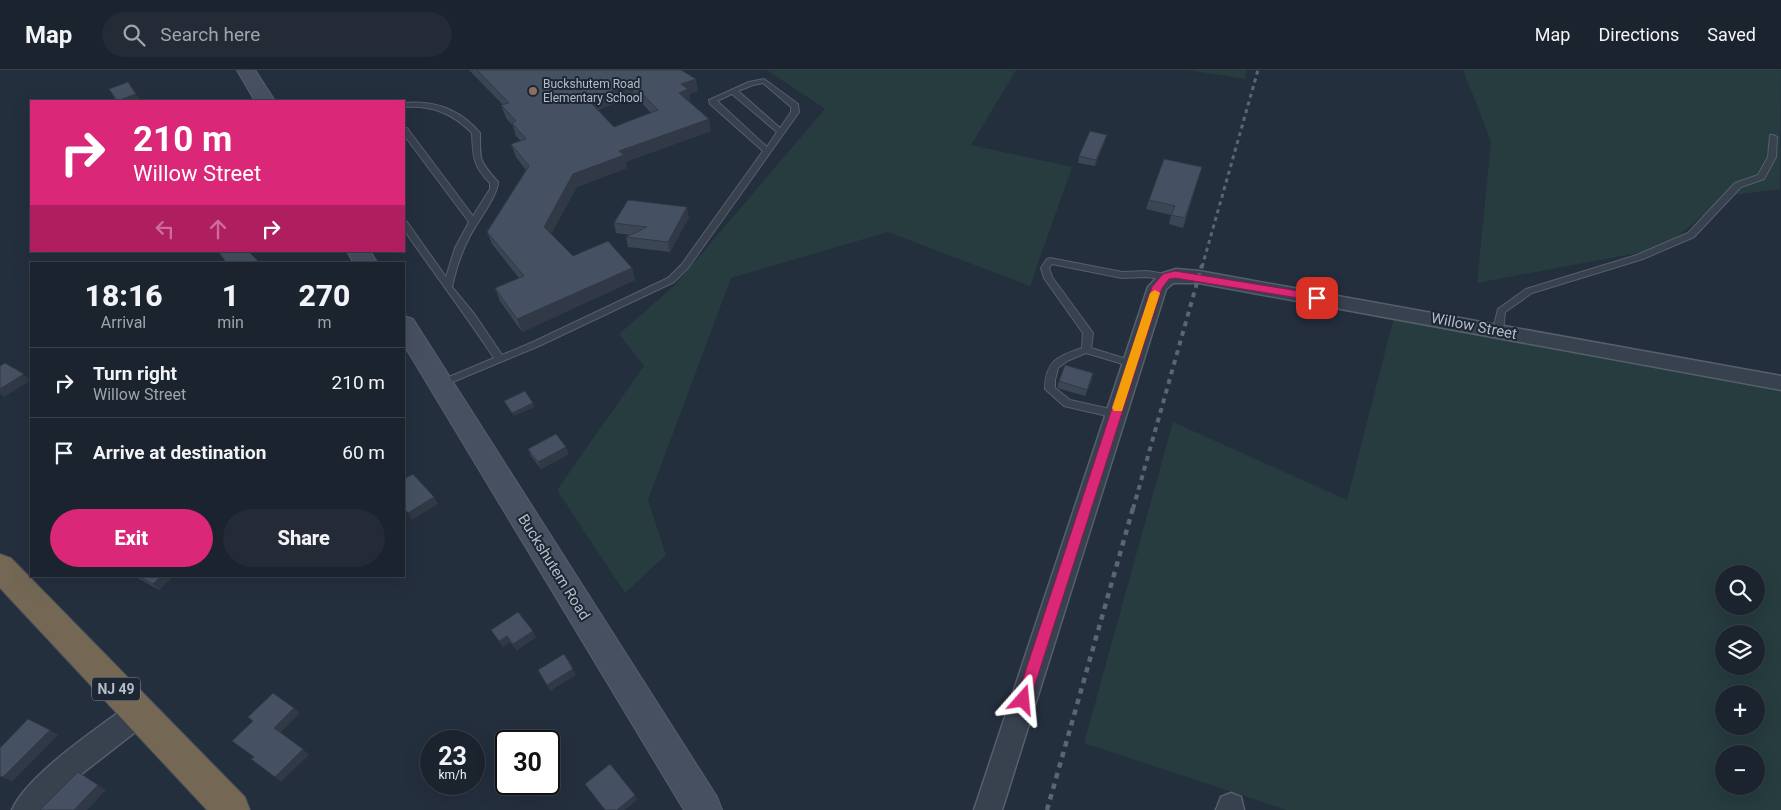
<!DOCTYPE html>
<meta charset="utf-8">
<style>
:root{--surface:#1b232e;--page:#242b36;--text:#f1f3f6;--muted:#a0a4aa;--line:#39404a;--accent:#db2777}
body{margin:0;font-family:Roboto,sans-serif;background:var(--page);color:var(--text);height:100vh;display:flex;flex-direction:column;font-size:19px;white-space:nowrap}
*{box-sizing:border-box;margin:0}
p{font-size:16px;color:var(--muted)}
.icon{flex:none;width:28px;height:28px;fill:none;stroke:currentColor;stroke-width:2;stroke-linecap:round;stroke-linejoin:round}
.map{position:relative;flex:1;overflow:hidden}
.side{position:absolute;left:30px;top:192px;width:375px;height:315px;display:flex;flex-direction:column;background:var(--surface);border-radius:0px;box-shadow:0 5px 20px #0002,0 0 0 1px var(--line)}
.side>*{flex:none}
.banner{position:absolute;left:30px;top:30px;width:375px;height:152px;border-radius:0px;box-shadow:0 5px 20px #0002,0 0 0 1px var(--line);background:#db2777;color:#fff;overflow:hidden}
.tools{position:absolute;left:1715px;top:495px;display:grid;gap:10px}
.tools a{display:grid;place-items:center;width:50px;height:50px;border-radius:50%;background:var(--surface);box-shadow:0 5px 20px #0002,0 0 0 1px var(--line);font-size:25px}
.speed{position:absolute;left:420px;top:660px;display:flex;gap:10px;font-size:25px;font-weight:700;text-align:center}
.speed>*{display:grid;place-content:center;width:65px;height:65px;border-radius:50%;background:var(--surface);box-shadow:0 5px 20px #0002,0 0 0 1px var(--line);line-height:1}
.speed small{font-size:12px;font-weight:400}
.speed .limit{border:2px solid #111;border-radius:8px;background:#fff;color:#111}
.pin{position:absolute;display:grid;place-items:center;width:42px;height:42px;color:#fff;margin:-21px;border-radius:10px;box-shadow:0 2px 8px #0006}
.me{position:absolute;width:55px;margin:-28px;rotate:18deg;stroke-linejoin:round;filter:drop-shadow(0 0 4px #0008)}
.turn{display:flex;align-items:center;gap:18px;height:105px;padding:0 20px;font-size:22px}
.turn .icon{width:65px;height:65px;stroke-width:2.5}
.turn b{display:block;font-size:35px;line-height:42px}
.lanes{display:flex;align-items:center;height:48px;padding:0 20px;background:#0003;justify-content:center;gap:25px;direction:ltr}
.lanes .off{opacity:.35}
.eta{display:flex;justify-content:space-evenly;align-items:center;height:85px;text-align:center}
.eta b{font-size:30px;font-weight:800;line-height:35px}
.cta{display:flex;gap:10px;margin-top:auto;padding:10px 20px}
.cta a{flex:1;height:58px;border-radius:30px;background:var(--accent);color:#fff;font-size:20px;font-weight:800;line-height:58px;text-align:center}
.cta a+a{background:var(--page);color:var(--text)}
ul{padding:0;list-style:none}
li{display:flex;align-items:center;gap:15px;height:70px;padding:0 20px;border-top:1px solid var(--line)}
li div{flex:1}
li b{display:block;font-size:19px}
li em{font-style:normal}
header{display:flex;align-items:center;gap:30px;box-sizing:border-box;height:70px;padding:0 25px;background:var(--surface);border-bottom:1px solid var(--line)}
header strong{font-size:24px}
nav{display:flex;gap:28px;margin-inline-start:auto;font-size:18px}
.search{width:350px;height:45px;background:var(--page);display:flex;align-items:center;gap:12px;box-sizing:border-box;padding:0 18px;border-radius:28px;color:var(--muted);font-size:19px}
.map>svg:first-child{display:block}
</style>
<header>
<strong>Map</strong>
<div class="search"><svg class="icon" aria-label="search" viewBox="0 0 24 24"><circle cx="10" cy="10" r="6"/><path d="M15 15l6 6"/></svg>Search here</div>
<nav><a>Map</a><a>Directions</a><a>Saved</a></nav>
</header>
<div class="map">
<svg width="1781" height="740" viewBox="0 0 1781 740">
<rect width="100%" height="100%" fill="#242f3e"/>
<path fill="#263c3f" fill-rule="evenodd" d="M 767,0 L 1016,0 L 971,75 L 1072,97 L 1030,216 L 888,162 L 731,208 L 648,430 L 666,485 L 625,523 L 557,420 L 644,296 L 619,264 L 674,216 L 825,39 Z
M 1187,0 L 1247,0 L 1245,9 Z
M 1463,0 L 1781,0 L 1780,119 L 1725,126 L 1664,178 L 1477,213 L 1491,71 Z
M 1394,247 L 1781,315 L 1781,740 L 1287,740 L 1084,673 L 1173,352 L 1347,430 ZM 1724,504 L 1756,504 L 1756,536 L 1724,536 ZM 1724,564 L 1756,564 L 1756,596 L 1724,596 ZM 1724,624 L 1756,624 L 1756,656 L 1724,656 ZM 1724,684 L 1756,684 L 1756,716 L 1724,716 Z"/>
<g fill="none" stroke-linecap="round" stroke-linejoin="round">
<defs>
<path id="lane" d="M 764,9 L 798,34 L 799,42 L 688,198 L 674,212 L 539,276 L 443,316 L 437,316 L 435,314 L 437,312 L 494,288 C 465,244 434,203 404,160 L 404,151 L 407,152 L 446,207 L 455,178 L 469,152 L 404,65 L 404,58 L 407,58 L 473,146 L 490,119 L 490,113 C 473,96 473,87 472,63 C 452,43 432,35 404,37 L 404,33 C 434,30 460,39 480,63 C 480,92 479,90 498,112 C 498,126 476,153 469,168 C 461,183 456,199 452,217 L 475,245 L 502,285 L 533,272 L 668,208 L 682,194 L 763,81 L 710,34 L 709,30 L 749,12 ZM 763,13 L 791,37 L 791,42 L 780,58 L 738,21 L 753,15 ZM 732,24 L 777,62 L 767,77 L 717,31 Z
M 1770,65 L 1773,65 L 1777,67 L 1776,87 L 1764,109 L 1741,117 L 1694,167 L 1643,189 L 1532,223 L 1505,242 L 1503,260 L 1501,262 L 1495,262 L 1493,260 L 1498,239 L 1526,219 L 1637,185 L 1688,163 L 1735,113 L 1758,105 L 1768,87 Z
M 1050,188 L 1122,202 L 1147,201 L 1166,204 L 1170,207 L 1166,210 L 1147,207 L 1122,208 L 1052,194 L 1049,198 L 1052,207 L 1093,263 L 1091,278 L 1136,292 L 1138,294 L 1133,297 L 1086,283 L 1067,291 L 1058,298 L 1055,310 L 1055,318 L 1070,330 L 1119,341 L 1121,344 L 1119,347 L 1116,348 L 1064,336 L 1045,319 C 1045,291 1058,286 1082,278 L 1083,263 L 1044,208 L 1041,198 L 1047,189 Z"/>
<path id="street" d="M 1176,199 L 1199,201 L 1781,306 L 1781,320 L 1199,213 L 1173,213 L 1166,219 L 1002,740 L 974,740 L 1148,217 L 1160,204 Z
M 139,631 L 148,634 L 152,643 L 148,652 L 71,712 L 45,740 L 12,740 C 27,705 98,658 130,634 Z
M 1231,723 L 1241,727 L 1244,740 L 1216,740 L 1221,727 Z"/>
<path id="secondary" d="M 237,0 L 255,0 L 275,31 L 255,31 Z
M 347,181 L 370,181 L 378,194 L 354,194 Z
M 404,246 L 413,249 L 717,727 L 722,740 L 684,740 L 404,275 Z"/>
<path id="highway" d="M 0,484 L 11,488 L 245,727 L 250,740 L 207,740 L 0,518 Z"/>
</defs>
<use href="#lane" stroke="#565f6c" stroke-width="2"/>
<use href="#street" stroke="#565f6c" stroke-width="3"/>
<use href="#secondary" stroke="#565f6c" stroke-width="2"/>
<use href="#highway" stroke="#434c59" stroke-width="2"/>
<use href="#lane" fill="#38414e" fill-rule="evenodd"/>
<use href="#street" fill="#38414e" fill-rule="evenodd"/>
<use href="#secondary" fill="#465061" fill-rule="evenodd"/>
<use href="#highway" fill="#746855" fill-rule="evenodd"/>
<path stroke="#5a6575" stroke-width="3" stroke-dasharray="4 4" stroke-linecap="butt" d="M 1202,197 L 1258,0"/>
<path stroke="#5a6575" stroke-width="4" stroke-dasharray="5 5" stroke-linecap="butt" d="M 1133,439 L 1202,195"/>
<path stroke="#5a6575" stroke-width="4.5" stroke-dasharray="5.5 5.5" stroke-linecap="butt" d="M 1047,740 L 1133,438"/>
</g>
<path fill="#3b4654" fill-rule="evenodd" d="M 469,0 L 681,0 L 698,21 L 689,24 L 690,32 L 711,61 L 625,92 L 627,98 L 577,117 L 551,164 L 573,186 L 632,198 L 635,210 L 522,262 L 500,231 L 495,218 L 519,208 L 492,174 L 487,162 L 526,100 L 516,87 L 511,74 L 521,71 L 516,66 L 513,56 L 506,48 L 501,35 L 503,35 ZM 634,25 L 651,43 L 614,57 L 598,40 Z
M 1105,71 L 1095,96 L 1078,93 L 1079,86 Z
M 1202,97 L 1183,158 L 1169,154 L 1171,145 L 1146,139 L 1149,130 Z
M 689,147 L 670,182 L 628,177 L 626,167 L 630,165 L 616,163 L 614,153 Z
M 1092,310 L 1085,326 L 1057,318 L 1059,311 Z
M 528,379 L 569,384 L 541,399 L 531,386 Z
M 134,506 L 174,506 L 159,520 Z
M 491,560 L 536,567 L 517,580 L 510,572 L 503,577 Z"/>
<path fill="#303945" d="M 696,9 L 698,21 L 689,24 L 690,32 L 681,35 L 679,23 L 681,14 Z
M 632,13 L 634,25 L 591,42 L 588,30 Z
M 136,24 L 141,31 L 117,31 Z
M 709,49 L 711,61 L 625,92 L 627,98 L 577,117 L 548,170 L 544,157 L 573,104 L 619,81 Z
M 1107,65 L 1105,71 L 1095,96 L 1096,90 Z
M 687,137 L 689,147 L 670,182 L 668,172 Z
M 632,198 L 635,210 L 522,262 L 517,249 Z
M 1093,303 L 1092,310 L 1085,326 L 1087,320 Z
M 24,304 L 30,311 L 4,327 L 0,323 L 0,319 Z
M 533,333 L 535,337 L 514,346 L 512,343 Z
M 566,377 L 569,384 L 541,399 L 538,392 Z
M 434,427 L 438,434 L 412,450 L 408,443 Z
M 161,506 L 174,506 L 159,520 L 153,514 Z
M 533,561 L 536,567 L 517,580 L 513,574 Z
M 507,566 L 510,572 L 503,577 L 499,571 Z
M 573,599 L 576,605 L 550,621 L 547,615 Z
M 294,638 L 300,643 L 280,663 L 274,658 Z
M 50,660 L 58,665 L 12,712 L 3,707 Z
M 303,679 L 309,685 L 281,712 L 275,707 Z
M 98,715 L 106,720 L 87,740 L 74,740 Z
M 635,725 L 637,730 L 625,740 L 617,740 Z"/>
<path fill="#455162" stroke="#303945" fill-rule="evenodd" d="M 477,0 L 681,0 L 696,9 L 681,14 L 688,19 L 679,23 L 709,49 L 619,81 L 624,85 L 573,104 L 544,157 L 573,186 L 608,171 L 632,198 L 517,249 L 495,218 L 524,206 L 487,162 L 529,96 L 511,74 L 526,69 L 512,53 L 516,51 L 501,35 L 509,33 ZM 632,13 L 658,40 L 614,57 L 588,30 Z
M 128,12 L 136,24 L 117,31 L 109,19 Z
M 1090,61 L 1107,65 L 1096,90 L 1079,86 Z
M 1164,89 L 1202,97 L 1185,148 L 1171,145 L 1175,136 L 1149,130 Z
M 628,130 L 687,137 L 668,172 L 626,167 L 647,157 L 614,153 Z
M 218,181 L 248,181 L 261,194 L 227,194 Z
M 5,293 L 24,304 L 0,319 L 0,296 Z
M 1065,295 L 1093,303 L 1087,320 L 1059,311 Z
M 525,321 L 533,333 L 512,343 L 504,331 Z
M 556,364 L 566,377 L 538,392 L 528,379 Z
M 413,404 L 434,427 L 408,443 L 404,438 L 404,409 Z
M 138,506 L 161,506 L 153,514 Z
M 518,542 L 533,561 L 513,574 L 507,566 L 499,571 L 491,560 Z
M 564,584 L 573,599 L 547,615 L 538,600 Z
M 273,623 L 294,638 L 274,658 L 303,679 L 275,707 L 251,689 L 254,687 L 232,671 L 253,651 L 248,647 Z
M 28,649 L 50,660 L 3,707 L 0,706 L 0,678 Z
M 610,694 L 635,725 L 617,740 L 605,740 L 585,714 Z
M 78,702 L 98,715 L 74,740 L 40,740 Z"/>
<path fill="#db2777" stroke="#8e194d" d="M 1175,201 L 1317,224 L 1322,228 L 1317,231 L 1175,208 L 1169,209 L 1162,218 L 1030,630 L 1028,635 L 1023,636 L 1018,635 L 1016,630 L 1152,217 L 1163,204 Z"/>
<path fill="#f59e0b" d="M 1155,220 L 1160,223 L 1123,338 L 1122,341 L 1114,341 L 1112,338 L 1150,223 Z"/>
<circle fill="#8d6e63" stroke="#1d2633" stroke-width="2" cx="533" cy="21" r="5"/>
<g text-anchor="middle" stroke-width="4" stroke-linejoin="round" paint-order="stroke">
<g font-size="12" fill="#b4bcc9" stroke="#1d2633" text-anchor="start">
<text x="543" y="18">Buckshutem Road<tspan x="543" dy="14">Elementary School</tspan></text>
</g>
<rect fill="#1d2633" stroke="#878f9c" stroke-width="1" x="92" y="607.5" width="48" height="23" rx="4"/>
<g font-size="14" font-weight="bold" fill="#b4bcc9">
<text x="116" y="624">NJ 49</text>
</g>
<g font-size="15" fill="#b4bcc9" stroke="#1d2633">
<text transform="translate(1474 256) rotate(11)" y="5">Willow Street</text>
<text transform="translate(554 497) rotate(58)" y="5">Buckshutem Road</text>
</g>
</g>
</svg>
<div class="tools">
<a><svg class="icon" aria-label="search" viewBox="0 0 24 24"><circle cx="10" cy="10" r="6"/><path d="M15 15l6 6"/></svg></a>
<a><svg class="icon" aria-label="layers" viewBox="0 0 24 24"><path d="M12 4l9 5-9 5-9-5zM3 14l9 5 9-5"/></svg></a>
<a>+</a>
<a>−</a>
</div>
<div class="speed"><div>23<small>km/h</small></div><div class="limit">30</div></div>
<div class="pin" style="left:1317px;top:228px;background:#d93025"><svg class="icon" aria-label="arrive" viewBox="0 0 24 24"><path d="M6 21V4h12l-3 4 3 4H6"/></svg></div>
<svg class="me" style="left:1023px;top:630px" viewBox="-20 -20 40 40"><path d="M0-17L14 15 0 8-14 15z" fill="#db2777" stroke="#fff" stroke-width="4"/></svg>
<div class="banner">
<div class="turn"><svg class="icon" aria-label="right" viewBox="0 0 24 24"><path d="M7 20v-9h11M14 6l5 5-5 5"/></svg><div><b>210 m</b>Willow Street</div></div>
<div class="lanes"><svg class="icon off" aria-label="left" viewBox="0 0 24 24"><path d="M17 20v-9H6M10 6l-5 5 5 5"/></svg><svg class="icon off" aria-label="ahead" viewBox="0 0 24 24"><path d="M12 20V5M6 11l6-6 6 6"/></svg><svg class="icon" aria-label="right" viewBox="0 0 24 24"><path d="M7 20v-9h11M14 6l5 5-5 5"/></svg></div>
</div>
<section class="side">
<div class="eta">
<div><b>18:16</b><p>Arrival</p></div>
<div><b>1</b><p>min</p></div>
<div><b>270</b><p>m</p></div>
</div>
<ul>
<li><svg class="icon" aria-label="right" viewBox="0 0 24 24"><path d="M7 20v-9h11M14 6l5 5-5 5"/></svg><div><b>Turn right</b><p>Willow Street</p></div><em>210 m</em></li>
<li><svg class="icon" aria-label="arrive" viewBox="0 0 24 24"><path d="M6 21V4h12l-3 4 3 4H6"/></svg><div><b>Arrive at destination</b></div><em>60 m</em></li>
</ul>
<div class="cta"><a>Exit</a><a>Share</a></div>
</section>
</div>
